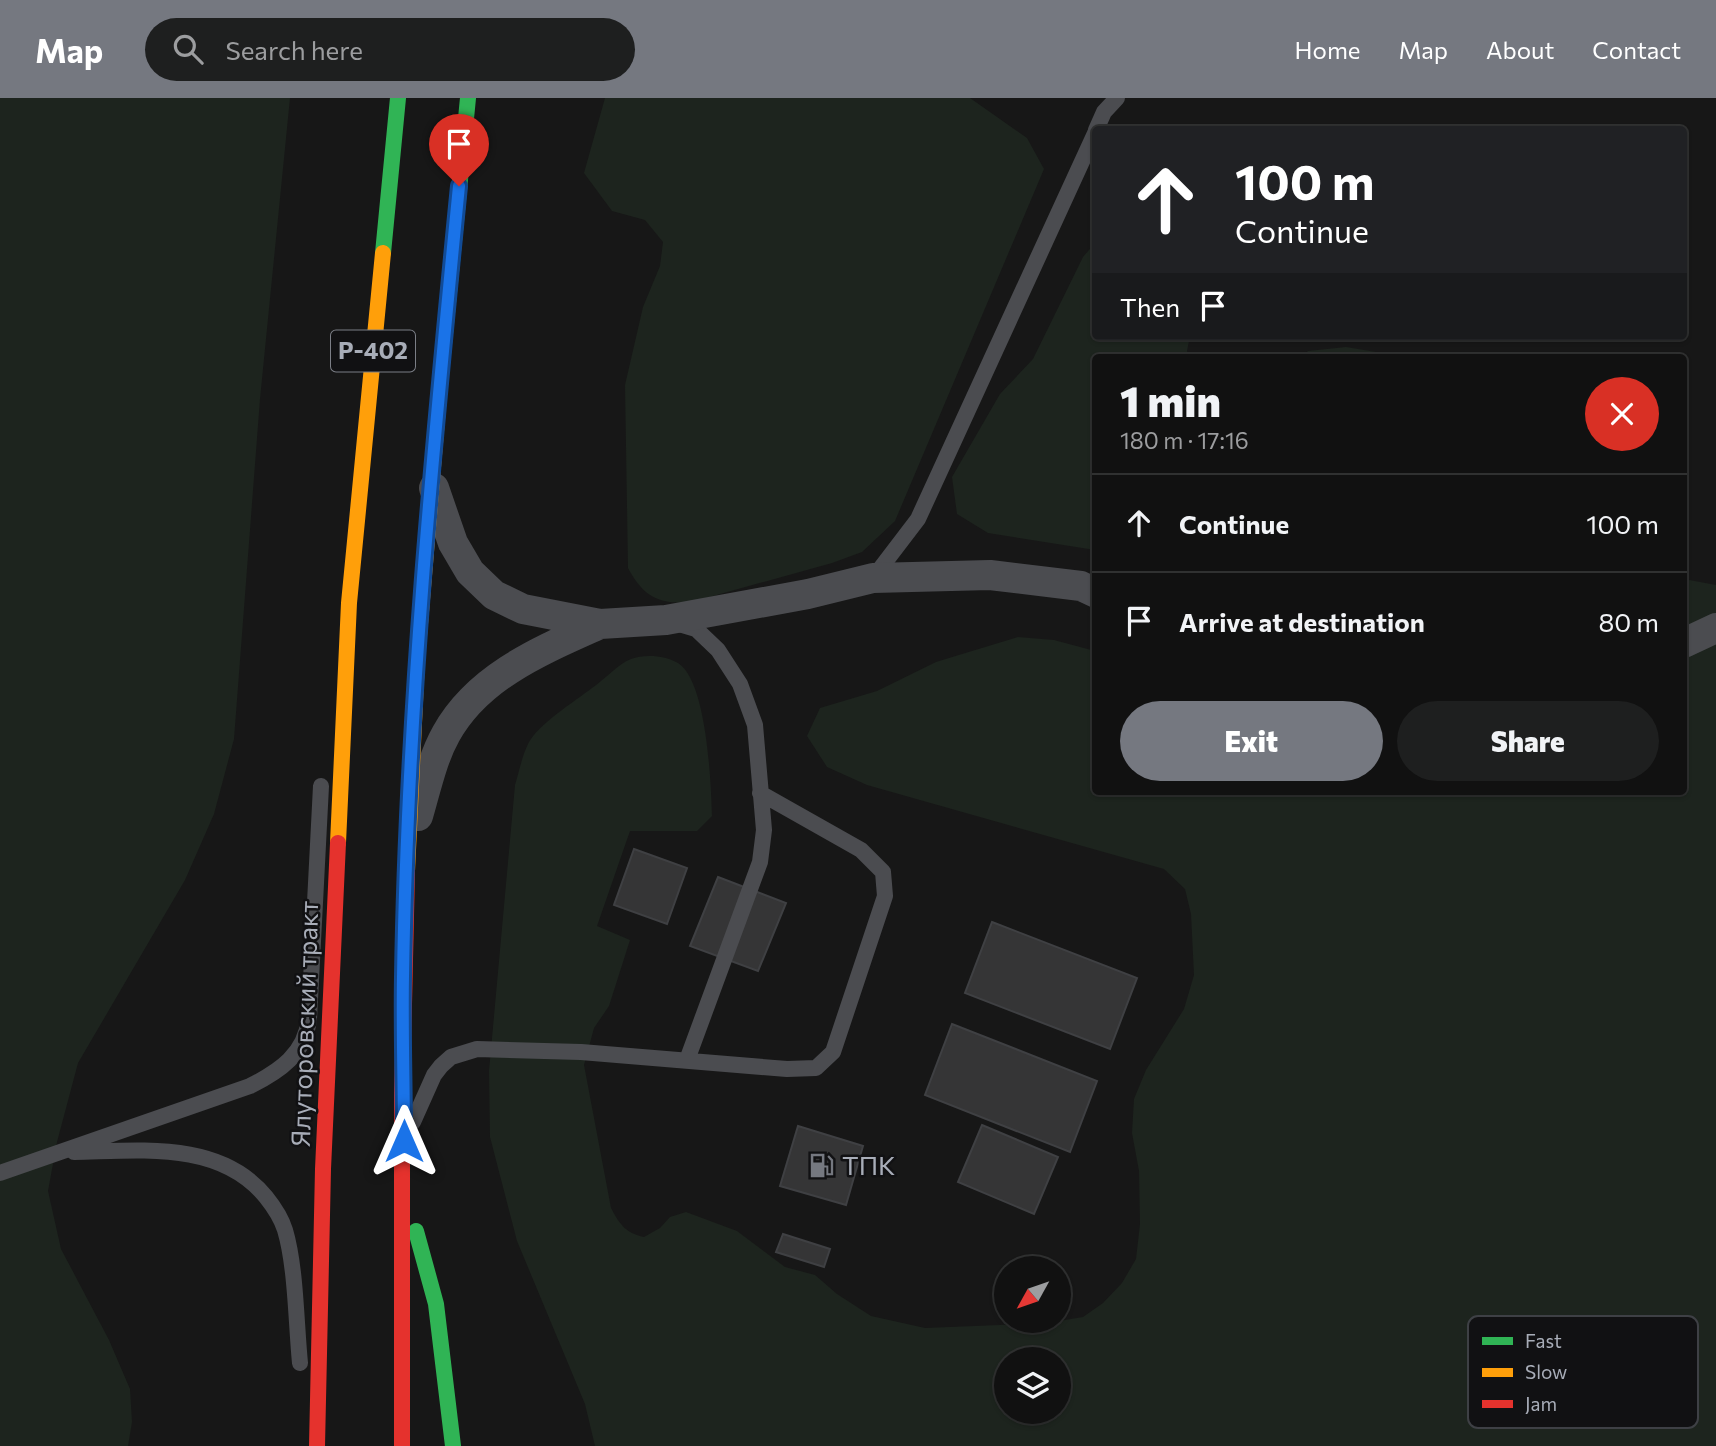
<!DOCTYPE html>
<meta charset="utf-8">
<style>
:root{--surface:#111;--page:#1e1f1f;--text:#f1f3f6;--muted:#9c9d9f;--line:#303131;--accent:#757880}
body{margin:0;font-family:Commissioner,sans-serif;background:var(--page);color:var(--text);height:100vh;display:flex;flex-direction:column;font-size:26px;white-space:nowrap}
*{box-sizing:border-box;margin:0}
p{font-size:23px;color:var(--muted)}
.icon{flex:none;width:38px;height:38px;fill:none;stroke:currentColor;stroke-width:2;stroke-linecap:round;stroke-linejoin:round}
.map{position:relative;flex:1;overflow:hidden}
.side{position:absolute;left:1092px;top:256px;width:595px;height:441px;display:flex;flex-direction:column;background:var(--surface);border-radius:7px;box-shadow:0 2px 5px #0004,0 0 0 2px var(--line)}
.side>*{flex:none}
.top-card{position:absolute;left:1092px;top:28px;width:595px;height:214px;border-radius:7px;box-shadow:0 2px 5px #0004,0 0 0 2px var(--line);background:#202124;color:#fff;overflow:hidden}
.needle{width:46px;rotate:230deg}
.tools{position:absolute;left:994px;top:1158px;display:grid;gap:14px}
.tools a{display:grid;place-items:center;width:77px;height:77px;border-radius:50%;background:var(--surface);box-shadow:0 2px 5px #0004,0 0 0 2px var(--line);font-size:35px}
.pin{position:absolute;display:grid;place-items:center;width:60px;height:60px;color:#fff;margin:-72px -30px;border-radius:50% 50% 50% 0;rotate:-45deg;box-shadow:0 0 7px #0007}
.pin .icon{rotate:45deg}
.me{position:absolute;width:77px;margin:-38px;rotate:0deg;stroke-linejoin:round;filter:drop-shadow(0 0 5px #0008)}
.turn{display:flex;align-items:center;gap:24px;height:147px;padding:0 28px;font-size:32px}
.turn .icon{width:91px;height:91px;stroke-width:2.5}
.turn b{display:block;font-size:49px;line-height:60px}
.then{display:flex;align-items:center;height:66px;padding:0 28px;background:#0003;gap:14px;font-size:26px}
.round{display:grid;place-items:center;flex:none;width:74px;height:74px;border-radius:37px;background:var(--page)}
.head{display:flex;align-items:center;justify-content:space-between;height:119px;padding:0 28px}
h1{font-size:42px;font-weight:800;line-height:52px}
.primary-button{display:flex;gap:14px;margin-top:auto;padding:14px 28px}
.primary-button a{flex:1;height:80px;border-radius:42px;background:var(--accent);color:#fff;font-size:28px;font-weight:800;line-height:80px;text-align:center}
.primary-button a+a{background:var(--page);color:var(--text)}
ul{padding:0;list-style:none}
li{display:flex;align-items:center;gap:21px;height:98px;padding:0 28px;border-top:2px solid var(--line)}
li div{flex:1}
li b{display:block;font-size:26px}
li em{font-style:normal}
header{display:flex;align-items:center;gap:42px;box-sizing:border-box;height:98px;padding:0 35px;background:var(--accent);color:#fff}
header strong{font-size:33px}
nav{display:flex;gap:38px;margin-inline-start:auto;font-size:24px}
.search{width:490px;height:63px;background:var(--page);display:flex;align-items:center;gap:18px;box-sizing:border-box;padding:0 24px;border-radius:38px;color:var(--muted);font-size:26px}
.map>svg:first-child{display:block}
</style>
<header>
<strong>Map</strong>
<div class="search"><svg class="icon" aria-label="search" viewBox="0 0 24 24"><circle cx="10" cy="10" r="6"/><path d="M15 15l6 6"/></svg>Search here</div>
<nav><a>Home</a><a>Map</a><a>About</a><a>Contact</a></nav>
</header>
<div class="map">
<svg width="1716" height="1348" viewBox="0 0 1716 1348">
<rect width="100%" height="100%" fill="#171717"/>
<path fill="#1d241e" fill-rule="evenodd" d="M 0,0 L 290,0 L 260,301 L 234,641 L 214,716 L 185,782 L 78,965 L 57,1044 L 48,1093 L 61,1151 L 109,1242 L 130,1291 L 132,1324 L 128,1348 L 0,1348 Z
M 605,0 L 970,0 L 1027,40 L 1044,71 L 895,423 L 862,454 L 832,465 L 695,503 C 661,508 644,500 628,470 L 625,287 L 643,209 L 660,168 L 663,144 L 645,122 L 612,113 L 584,75 Z
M 1095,145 L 1096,238 L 1190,238 L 1187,253 L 1189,259 L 1096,259 L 1095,452 L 988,435 L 957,416 L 952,379 L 1000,296 L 1033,261 L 1083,159 Z
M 1346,249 L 1400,258 L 1400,259 L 1301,259 L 1308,253 Z
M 1684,481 L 1716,487 L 1716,1348 L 595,1348 L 585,1306 L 517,1143 L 490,1039 L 489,973 L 515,687 C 519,674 522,658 528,646 C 538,626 574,604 592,590 C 604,582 618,566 631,561 C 644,556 665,557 678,565 C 707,583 711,685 712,718 L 697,733 L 630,733 L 597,828 L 630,842 L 609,908 L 594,930 L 584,967 L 611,1110 C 620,1127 626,1135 644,1139 L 660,1130 L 670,1119 L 686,1114 L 737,1133 L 785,1169 L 815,1177 L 837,1196 L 871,1218 L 925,1230 L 1047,1225 L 1083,1219 L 1103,1205 L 1122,1185 L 1136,1161 L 1140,1126 L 1139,1073 L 1132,1035 L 1134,1001 L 1146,972 L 1184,911 L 1194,877 L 1191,816 L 1185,791 L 1164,771 L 867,687 L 827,669 L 807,638 L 820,610 L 877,593 L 936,564 L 1018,539 L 1054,542 L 1095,553 L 1096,693 L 1684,693 ZM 1006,1262 L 1059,1262 L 1059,1314 L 1006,1314 Z"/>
<path fill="#353536" stroke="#3f4043" stroke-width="2" d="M 634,751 L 687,770 L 667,826 L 614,807 Z
M 718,779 L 786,805 L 758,873 L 690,848 Z
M 992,824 L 1137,880 L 1110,951 L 965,895 Z
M 952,926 L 1097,983 L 1070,1054 L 925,997 Z
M 982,1027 L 1058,1059 L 1034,1116 L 958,1084 Z
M 798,1028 L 863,1048 L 846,1107 L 780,1088 Z
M 783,1136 L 830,1151 L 824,1169 L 776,1154 Z"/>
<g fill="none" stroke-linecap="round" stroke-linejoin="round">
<path stroke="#4b4c50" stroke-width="16" d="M 1096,32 L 1104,14 L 1117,0
M 873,480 L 918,421 L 1096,33
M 676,525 L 696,531 L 718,552 L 740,586 L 755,627 L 764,732 L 760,764 L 687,962
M 413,1024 L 434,977 L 441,968 L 451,959 L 477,951 L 581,954 L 787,971 L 816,970 L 833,954 L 885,798 L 883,774 L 861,752 L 760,695
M 74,1054 C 139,1053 220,1042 266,1099 C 274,1109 281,1119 285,1132 C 296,1169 296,1225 300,1265
M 0,1075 L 250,988 C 280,973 305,956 309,921 L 321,688"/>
<path stroke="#4b4c50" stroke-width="30" d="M 434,390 L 453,445 L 470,474 L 494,497 L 523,511 L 600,526 L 666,522 L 808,496 L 873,480 L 990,477 L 1081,488 L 1096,495
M 1684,545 L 1716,530
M 418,718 C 426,691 432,661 446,636 C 478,578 542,552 600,526"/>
<path stroke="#30b455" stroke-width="16" d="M 383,155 L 398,0
M 439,297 L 468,0
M 416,1133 L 436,1206 L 453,1348"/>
<path stroke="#ff9f0a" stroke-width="16" d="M 338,745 L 349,505 L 383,155
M 407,773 L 417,562 L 439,297"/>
<path stroke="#e5322d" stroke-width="16" d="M 317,1348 L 323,1071 L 338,745
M 402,1348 L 402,995 L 407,773"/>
</g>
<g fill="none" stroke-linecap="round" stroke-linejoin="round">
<defs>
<path id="route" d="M 404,1043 C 404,988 402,934 403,879 C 407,615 433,351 459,88"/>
</defs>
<use href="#route" stroke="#114b97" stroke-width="18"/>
<use href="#route" stroke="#1a73e8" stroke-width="12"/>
</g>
<defs>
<symbol id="fuel-bare" viewBox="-9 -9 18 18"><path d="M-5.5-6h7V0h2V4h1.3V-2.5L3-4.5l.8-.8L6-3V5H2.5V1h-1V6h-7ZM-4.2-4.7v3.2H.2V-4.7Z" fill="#757880" stroke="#111113" stroke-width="2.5" paint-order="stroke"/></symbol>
</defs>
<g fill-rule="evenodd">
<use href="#fuel-bare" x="804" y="1050" width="35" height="35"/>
</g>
<g text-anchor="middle" stroke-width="5" stroke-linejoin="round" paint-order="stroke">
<rect fill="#111113" stroke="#7b7e86" stroke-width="2" x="331" y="232.5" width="84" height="41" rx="5"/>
<g font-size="24" font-weight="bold" fill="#a8adb8">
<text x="373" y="261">Р-402</text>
</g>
<g font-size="26" fill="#a8adb8" stroke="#111113">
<text transform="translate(305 926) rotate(-88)" y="9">Ялуторовский тракт</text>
</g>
<g font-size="26" fill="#a8adb8" stroke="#111113" text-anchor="start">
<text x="842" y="1077">ТПК</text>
</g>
</g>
<rect x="1468" y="1218" width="230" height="112" rx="10" fill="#111113" stroke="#3e4045" stroke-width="2"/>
<rect x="1482" y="1239" width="31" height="8" fill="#30b455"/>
<rect x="1482" y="1270" width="31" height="9" fill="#ff9f0a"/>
<rect x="1482" y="1302" width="31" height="8" fill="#e5322d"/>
<g font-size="19" fill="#a8adb8">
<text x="1525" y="1250">Fast</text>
<text x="1525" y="1281">Slow</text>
<text x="1525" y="1313">Jam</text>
</g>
</svg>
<div class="tools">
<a><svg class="needle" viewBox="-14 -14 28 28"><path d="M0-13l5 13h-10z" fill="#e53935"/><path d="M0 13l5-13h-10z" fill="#9c9d9f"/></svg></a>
<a><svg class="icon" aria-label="layers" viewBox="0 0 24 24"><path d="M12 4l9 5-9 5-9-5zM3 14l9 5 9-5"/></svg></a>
</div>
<div class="pin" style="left:459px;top:88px;background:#d93025"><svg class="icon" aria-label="arrive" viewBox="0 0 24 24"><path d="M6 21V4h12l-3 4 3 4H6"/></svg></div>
<svg class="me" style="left:404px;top:1043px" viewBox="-20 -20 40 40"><path d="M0-17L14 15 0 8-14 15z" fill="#1a73e8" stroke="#fff" stroke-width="4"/></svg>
<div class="top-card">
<div class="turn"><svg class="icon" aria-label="ahead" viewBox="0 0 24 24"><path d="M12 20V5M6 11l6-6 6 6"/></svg><div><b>100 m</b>Continue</div></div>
<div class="then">Then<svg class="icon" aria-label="arrive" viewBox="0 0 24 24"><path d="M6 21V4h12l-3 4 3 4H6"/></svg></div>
</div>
<section class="side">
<div class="head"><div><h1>1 min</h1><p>180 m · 17:16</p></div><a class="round" style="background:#d93025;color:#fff"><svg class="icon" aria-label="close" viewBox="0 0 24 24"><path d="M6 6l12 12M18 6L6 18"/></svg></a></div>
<ul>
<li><svg class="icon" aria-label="ahead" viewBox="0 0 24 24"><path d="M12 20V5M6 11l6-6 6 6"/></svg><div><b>Continue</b></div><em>100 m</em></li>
<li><svg class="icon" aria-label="arrive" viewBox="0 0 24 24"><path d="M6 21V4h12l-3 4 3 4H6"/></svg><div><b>Arrive at destination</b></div><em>80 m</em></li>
</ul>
<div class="primary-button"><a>Exit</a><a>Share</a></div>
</section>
</div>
